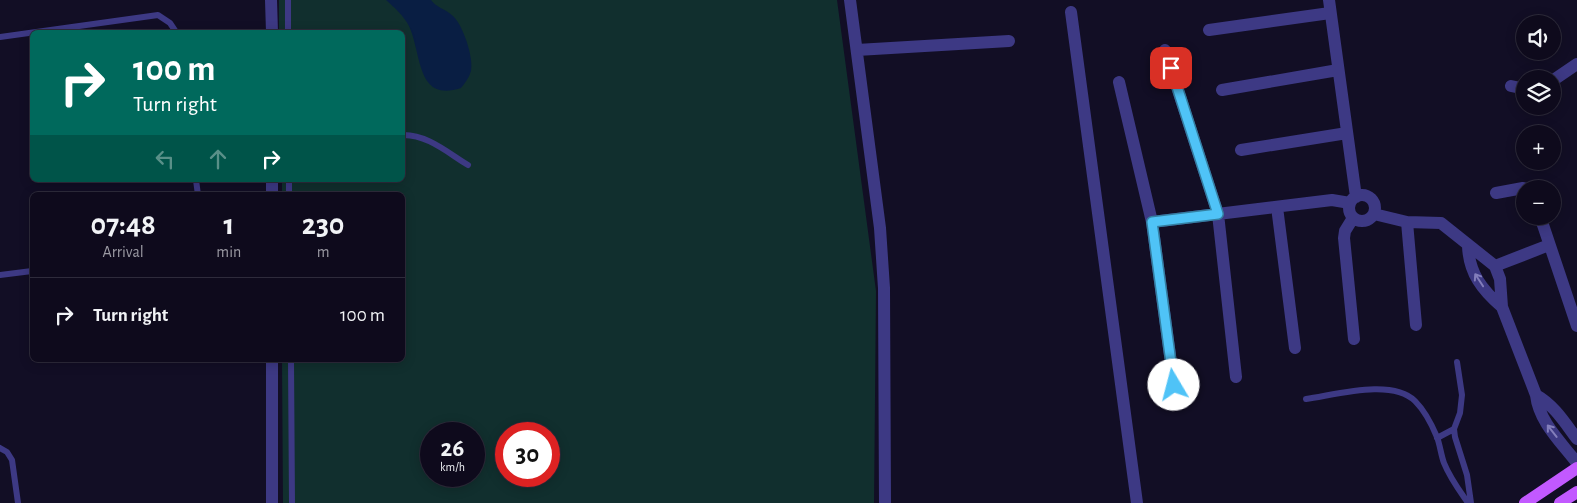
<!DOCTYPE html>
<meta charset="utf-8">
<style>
:root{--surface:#0e0a1c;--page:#171325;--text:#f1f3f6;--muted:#9b9aa3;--line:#2e2b3b}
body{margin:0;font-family:"Alegreya Sans",sans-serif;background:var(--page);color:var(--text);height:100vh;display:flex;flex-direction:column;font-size:19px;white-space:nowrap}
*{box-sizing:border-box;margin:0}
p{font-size:16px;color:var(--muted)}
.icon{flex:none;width:28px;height:28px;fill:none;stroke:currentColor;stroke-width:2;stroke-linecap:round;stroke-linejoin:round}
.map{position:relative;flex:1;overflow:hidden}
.panel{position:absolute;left:30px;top:192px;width:375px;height:170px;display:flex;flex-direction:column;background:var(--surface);border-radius:8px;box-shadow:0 2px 12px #0003,0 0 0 1px var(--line)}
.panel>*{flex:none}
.guide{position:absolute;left:30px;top:30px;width:375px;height:152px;border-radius:8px;box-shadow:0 2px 12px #0003,0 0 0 1px var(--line);background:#00695c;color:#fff;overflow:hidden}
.fabs{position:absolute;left:1516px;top:15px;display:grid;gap:10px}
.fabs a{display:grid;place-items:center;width:45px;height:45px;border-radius:50%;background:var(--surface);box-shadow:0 2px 12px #0003,0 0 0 1px var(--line);font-size:25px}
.speed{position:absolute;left:420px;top:422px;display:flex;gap:10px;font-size:25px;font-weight:700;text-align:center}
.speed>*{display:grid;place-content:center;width:65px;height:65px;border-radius:50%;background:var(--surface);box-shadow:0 2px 12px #0003,0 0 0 1px var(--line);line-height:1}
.speed small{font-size:12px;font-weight:400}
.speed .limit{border:8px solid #d22;background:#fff;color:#111}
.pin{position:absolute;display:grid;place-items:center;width:42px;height:42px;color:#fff;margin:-21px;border-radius:10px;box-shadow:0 2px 8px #0006}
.me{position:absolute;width:55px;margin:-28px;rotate:352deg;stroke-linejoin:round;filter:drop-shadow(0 0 4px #0008)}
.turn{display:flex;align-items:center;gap:18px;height:105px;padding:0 20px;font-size:22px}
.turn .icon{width:65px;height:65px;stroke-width:2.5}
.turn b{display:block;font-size:35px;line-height:42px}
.lanes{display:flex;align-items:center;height:48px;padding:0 20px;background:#0003;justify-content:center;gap:25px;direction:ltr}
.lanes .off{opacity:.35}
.eta{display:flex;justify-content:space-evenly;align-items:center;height:85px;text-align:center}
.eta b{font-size:30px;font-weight:600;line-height:35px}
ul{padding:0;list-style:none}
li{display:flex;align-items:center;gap:15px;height:75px;padding:0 20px;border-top:1px solid var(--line)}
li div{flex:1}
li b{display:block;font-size:19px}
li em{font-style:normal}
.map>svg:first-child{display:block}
</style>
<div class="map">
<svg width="1577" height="503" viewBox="0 0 1577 503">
<rect width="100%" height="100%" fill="#120e25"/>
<path fill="#112f2e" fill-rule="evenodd" d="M 279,0 L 837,0 L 876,291 L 874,503 L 283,503 L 282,360 L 402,360 L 402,195 L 282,195 L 282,180 L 402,180 L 402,32 L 279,32 ZM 431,434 L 474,434 L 474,476 L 431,476 ZM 506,434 L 549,434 L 549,476 L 506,476 Z"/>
<path fill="#091e43" d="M 386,0 L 431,0 C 437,8 446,9 453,16 C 463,25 474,58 471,71 C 469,78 465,83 461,88 C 416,103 422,54 409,26 C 403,15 395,8 386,0 Z"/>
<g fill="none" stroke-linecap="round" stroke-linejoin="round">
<path stroke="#3d3984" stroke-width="6" d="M 288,0 L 288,32
M 0,37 L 158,15 L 170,23 L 176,32
M 402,135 C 427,134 448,153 468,165
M 196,180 L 198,195
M 289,180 L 289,195
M 0,275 L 32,271
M 291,360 L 292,503
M 1457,362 L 1462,395 L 1460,413 L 1454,429 L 1455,437 L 1467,475 L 1471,503
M 1306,399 C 1335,395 1392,378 1415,401 C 1424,410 1432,425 1437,437 C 1440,445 1441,455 1444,463 C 1450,478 1459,490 1468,503
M 1437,438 L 1454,429
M 0,448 L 7,452 L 12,460 L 18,503"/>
<path stroke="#3d3984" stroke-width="12" d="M 271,0 L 272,32
M 850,0 L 880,228 L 884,288 L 885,503
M 1329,0 L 1356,197
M 1071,12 L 1137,503
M 1209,30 L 1330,13
M 857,50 L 1009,41
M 1165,50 L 1218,214 L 1236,377
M 1552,81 L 1577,64
M 1119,82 L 1152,222 L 1174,385
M 1511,86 L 1525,89
M 1222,90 L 1338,70
M 1241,150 L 1347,133
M 1496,193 L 1523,188 L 1527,189
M 272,195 L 272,180
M1349 208a13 13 0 1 1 26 0a13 13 0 1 1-26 0Z
M 1277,207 L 1295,348
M 1374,214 L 1407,222 L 1441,223 L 1495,266 L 1500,279 L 1502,307 L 1536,395 C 1539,422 1561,442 1577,463
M 1540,216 L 1577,326
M 1353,218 L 1345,231 L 1344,238 L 1354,339
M 1152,222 L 1332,200 L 1350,203
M 1407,222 L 1416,325
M 1468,246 C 1469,273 1482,290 1502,307
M 1495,266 L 1549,245
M 1536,395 C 1554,405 1565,423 1577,439
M 272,503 L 272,360"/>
<path stroke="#c259ff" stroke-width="12" d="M 1525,503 L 1577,468
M 1560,503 L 1577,492"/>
</g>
<defs><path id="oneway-shaft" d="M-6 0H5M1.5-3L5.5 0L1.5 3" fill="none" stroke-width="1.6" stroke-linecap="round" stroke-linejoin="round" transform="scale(1.25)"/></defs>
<g stroke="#837ebb">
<use href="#oneway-shaft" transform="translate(1479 280) rotate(-123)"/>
<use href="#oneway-shaft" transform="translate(1552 431) rotate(-128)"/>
</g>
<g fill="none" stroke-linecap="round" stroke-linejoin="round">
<defs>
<path id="route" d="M 1171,68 L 1218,214 L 1152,222 L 1174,385"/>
</defs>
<use href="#route" stroke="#337fa1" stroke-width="12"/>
<use href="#route" stroke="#4fc3f7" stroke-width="9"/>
</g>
</svg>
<div class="fabs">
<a><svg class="icon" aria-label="sound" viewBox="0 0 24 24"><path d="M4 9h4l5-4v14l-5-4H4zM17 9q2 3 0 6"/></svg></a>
<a><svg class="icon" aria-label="layers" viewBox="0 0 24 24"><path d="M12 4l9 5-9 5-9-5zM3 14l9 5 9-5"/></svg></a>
<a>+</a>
<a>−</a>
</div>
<div class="speed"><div>26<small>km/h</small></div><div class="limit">30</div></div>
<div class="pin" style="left:1171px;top:68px;background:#d93025"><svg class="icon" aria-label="arrive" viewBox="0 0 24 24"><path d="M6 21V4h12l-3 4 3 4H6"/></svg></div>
<svg class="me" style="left:1174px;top:385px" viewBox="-20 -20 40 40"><circle r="19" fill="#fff"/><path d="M0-13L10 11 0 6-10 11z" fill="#4fc3f7"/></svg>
<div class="guide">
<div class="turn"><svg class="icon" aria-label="right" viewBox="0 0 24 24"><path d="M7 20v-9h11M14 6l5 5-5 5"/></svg><div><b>100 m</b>Turn right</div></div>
<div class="lanes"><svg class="icon off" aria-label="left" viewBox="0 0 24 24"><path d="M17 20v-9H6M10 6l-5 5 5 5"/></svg><svg class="icon off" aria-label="ahead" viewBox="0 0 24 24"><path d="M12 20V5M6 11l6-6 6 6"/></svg><svg class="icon" aria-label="right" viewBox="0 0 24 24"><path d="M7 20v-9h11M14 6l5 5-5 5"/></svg></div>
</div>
<section class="panel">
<div class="eta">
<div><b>07:48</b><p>Arrival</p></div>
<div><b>1</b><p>min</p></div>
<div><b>230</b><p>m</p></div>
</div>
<ul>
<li><svg class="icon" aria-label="right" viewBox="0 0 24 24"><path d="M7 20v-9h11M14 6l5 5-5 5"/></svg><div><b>Turn right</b></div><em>100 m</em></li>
</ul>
</section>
</div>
